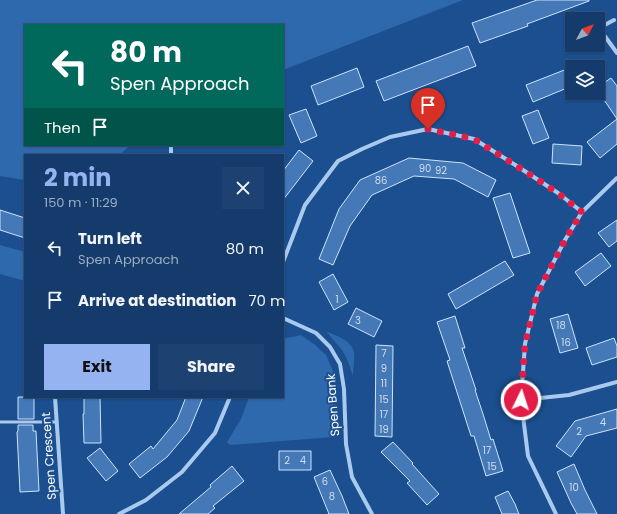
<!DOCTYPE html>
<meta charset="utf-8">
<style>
:root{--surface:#143b6b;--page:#1d4271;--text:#f1f3f6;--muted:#9dadc1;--line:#33557e;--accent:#95b2f1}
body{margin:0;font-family:Poppins,sans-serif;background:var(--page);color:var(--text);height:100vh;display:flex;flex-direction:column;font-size:15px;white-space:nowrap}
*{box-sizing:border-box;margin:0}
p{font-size:13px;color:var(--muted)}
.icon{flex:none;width:22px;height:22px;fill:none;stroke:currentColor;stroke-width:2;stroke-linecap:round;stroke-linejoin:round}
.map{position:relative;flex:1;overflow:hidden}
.side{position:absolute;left:24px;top:154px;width:260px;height:244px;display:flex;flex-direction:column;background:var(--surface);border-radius:0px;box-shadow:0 1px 3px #0004,0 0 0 1px var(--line)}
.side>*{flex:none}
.guide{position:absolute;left:24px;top:24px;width:260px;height:122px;border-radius:0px;box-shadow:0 1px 3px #0004,0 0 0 1px var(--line);background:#00695c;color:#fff;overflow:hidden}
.needle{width:26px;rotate:49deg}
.fabs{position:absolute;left:565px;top:12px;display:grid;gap:8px}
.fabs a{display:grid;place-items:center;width:40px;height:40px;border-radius:0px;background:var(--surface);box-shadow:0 1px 3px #0004,0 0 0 1px var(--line);font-size:20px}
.pin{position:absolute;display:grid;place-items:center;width:34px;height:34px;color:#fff;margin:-41px -17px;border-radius:50% 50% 50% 0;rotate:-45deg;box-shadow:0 0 4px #0007}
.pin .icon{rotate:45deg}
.me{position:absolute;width:44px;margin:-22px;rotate:4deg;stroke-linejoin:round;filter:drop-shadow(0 0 3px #0008)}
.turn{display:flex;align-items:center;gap:14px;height:84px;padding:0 20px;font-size:18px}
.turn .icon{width:52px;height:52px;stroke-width:2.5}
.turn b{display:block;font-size:28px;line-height:34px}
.then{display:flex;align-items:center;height:38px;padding:0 20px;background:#0003;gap:8px;font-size:15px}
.round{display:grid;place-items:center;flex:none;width:42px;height:42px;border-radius:0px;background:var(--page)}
.overview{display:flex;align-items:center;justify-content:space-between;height:68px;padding:0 20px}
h1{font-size:24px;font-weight:700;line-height:30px;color:var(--accent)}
.button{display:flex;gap:8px;margin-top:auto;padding:8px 20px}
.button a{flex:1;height:46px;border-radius:0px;background:var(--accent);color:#111;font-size:16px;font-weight:700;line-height:46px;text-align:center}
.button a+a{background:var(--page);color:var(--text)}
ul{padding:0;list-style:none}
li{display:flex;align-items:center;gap:12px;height:52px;padding:0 20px}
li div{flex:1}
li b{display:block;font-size:15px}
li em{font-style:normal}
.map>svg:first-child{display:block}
</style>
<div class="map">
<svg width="617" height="514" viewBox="0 0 617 514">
<rect width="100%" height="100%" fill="#1b4f8f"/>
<path fill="#2e69ad" d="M 0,0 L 463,0 L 283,70 L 283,25 L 25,25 L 25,145 L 131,145 L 119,155 L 25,155 L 25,180 L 0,176 Z
M 0,245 L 25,252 L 25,281 L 0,274 Z
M 326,331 C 336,336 351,339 354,352 C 355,359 353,369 353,376 L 347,359 L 342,350 Z
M 301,335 L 314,344 L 326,355 L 333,371 L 336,389 L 333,437 L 230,445 L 227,442 L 241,419 L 249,397 L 283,397 L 283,339 Z"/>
<path fill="#4478b7" stroke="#cfe3fa" d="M 537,0 L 589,0 L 589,1 L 527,24 L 528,26 L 480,43 L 472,23 Z
M 468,46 L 476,66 L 384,101 L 376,81 Z
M 572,67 L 572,86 L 533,102 L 526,85 Z
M 357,68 L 364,87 L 318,105 L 311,86 Z
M 611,78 L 617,86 L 617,144 L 600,158 L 587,142 L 617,119 L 598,91 L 598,87 Z
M 306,109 L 317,136 L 301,143 L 289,115 Z
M 538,110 L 549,138 L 533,144 L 522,116 Z
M 553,144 L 582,146 L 581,165 L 552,163 Z
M 299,150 L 313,161 L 283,200 L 283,171 Z
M 409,158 L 463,163 L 496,180 L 488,197 L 454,179 L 414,176 L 372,195 L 350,226 L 333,265 L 319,259 L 339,209 L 360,180 Z
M 510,193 L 530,253 L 513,258 L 493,198 Z
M 0,210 L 25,218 L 25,238 L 0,230 Z
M 617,220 L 617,241 L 609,247 L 598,233 Z
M 601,253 L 611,266 L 585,286 L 575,272 Z
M 505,261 L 514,275 L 456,309 L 448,294 Z
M 333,274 L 348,302 L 334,310 L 319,282 Z
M 356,308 L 382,321 L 374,337 L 348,324 Z
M 568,314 L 578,348 L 560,353 L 550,319 Z
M 455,316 L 465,348 L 462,348 L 476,390 L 475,390 L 483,414 L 491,440 L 493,439 L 503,471 L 486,476 L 474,436 L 471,436 L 447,361 L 450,360 L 437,322 Z
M 614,338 L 617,346 L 617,357 L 592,365 L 586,348 Z
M 376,345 L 393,346 L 392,437 L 375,436 Z
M 18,397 L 34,397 L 34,419 L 18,419 Z
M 84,397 L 100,397 L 101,443 L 84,443 L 83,414 L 84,414 Z
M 186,397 L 203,397 L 189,431 L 167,457 L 140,478 L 129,464 L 151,446 L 153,449 L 177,420 Z
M 617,409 L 617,428 L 586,436 L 571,457 L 556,446 L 575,421 Z
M 18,425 L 33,425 L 33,431 L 36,431 L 39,491 L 20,492 L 17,432 L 18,431 Z
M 393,442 L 413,463 L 412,464 L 439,494 L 427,505 L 407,483 L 410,481 L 381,452 Z
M 100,448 L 118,471 L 106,481 L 87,458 Z
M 279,451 L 311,451 L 311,470 L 279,470 Z
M 574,464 L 585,490 L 597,514 L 577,514 L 571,503 L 557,472 Z
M 232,466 L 244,481 L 213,506 L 215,508 L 208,514 L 179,514 L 211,487 L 210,485 Z
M 330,470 L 342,496 L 349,514 L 329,514 L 314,477 Z
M 508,491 L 515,504 L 519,514 L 502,514 L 495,497 Z"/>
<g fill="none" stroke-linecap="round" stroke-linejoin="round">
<path stroke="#a9c9ee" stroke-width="3" d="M 0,422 L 57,422"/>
<path stroke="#a9c9ee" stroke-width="4" d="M 598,28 L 599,28 L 617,53
M 599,28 L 614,20
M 171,155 L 171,145
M 283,262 L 305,205 L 338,161 L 362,149 L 390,137 L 428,129 L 474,139 L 520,168 L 558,193 L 582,212
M 283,318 L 316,333 L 330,347 L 340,364 L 344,389 L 346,444 L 352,477 L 372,514
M 55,397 L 63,514
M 521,400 L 569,395 L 617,382
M 119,514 L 146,500 L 182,472 L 215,433 L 230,397
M 556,514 L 528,456 L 521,400 L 525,344 L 537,294 L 565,240 L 582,212 L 617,178"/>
</g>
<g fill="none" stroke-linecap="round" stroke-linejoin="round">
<path stroke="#e11d48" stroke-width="7" stroke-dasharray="0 12.6" d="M 428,129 L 474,139 L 520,168 L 558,193 L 582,212 L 565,240 L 537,294 L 525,344 L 521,400"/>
</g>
<g text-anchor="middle" stroke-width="4" stroke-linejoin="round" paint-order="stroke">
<g font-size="10" fill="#d0dded">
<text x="425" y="172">90</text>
<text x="441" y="174">92</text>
<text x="381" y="184">86</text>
<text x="337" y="303">1</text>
<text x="358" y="324">3</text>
<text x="561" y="329">18</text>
<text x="566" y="346">16</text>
<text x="384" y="357">7</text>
<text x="384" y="372">9</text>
<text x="384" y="387">11</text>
<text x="384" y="403">15</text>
<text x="384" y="418">17</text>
<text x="603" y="426">4</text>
<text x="384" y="433">19</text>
<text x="579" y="435">2</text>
<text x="487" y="454">17</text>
<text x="287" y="464">2</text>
<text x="303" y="464">4</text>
<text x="492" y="470">15</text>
<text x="325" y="485">6</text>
<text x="574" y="491">10</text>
<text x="332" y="500">8</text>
</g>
<g font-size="12" fill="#fff" stroke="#1b4f8f">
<text transform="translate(333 405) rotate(-94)" y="4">Spen Bank</text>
<text transform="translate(49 456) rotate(-94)" y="4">Spen Crescent</text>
</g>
</g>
</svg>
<div class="fabs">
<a><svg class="needle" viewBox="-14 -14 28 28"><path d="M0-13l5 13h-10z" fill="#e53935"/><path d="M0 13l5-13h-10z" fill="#9dadc1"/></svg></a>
<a><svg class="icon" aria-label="layers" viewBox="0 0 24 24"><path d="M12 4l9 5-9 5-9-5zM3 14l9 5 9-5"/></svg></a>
</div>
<div class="pin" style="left:428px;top:129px;background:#d93025"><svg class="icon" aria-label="arrive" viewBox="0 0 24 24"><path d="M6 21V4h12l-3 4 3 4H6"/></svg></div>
<svg class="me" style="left:521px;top:400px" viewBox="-20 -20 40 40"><circle r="17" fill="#e11d48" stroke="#fff" stroke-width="3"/><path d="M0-11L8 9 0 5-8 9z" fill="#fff"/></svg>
<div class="guide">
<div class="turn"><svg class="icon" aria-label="left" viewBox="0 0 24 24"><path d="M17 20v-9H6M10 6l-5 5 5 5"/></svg><div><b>80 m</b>Spen Approach</div></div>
<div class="then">Then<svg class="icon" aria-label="arrive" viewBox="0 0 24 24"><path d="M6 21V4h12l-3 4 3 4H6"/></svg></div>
</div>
<section class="side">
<div class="overview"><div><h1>2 min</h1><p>150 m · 11:29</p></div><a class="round"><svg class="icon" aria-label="close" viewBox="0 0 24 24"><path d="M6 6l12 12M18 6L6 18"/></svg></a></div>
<ul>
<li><svg class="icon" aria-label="left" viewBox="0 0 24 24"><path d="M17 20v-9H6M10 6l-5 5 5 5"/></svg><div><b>Turn left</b><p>Spen Approach</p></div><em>80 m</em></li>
<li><svg class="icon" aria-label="arrive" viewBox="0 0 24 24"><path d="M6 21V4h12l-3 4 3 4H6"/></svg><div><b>Arrive at destination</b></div><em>70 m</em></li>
</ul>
<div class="button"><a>Exit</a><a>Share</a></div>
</section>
</div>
